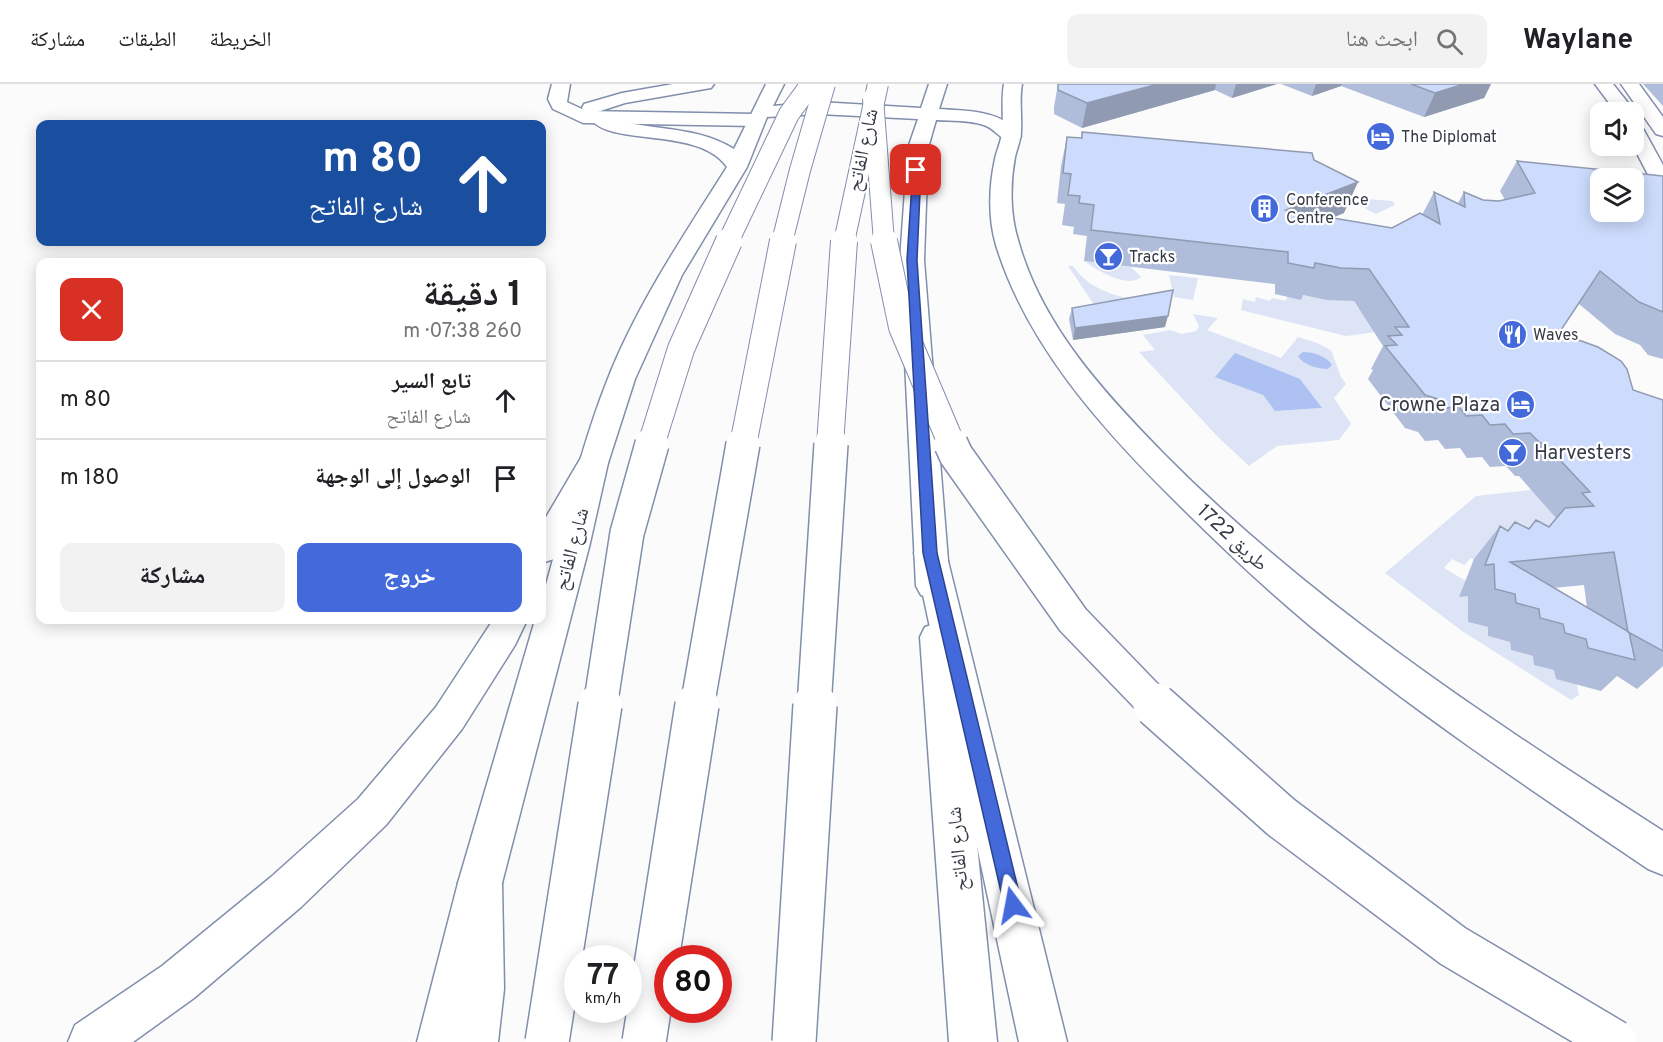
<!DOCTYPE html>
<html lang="ar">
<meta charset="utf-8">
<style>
:root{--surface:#fff;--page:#f2f2f2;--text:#202124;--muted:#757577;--line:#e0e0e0;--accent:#4369db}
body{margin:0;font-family:Overpass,"Noto Naskh Arabic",sans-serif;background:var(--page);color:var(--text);direction:rtl;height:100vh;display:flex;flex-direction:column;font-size:22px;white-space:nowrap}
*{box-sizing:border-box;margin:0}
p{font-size:20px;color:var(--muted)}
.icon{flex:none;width:33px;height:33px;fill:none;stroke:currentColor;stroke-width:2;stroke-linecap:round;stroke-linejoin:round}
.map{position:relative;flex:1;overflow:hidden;direction:ltr}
.panel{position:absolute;left:36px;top:174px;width:510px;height:366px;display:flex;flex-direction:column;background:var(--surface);border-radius:12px;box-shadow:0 3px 15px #0003;direction:rtl}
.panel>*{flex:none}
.guide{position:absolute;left:36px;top:36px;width:510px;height:126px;border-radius:12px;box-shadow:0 3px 15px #0003;direction:rtl;background:#1a4fa0;color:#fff;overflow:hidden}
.tools{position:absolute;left:1590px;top:18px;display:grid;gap:12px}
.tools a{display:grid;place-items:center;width:54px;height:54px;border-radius:12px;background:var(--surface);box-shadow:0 3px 15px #0003;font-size:30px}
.speed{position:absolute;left:564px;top:861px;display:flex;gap:12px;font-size:30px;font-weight:700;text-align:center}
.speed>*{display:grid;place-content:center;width:78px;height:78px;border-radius:50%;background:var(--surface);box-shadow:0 3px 15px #0003;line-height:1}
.speed small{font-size:15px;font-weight:400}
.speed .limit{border:9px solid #d22;background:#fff;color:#111}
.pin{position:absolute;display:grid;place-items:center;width:51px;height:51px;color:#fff;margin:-26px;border-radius:12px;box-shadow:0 3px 9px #0006}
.me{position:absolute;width:66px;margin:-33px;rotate:347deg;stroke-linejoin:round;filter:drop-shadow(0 0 4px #0008)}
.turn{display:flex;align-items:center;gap:21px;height:126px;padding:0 24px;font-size:27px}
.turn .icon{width:78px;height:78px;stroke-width:2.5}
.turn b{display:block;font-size:42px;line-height:51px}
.round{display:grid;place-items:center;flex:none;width:63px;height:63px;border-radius:12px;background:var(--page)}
.summary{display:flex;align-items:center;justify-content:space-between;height:102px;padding:0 24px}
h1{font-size:36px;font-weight:700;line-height:45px}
.action{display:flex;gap:12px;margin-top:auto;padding:12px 24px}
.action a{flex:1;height:69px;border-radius:12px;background:var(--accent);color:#fff;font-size:24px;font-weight:700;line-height:69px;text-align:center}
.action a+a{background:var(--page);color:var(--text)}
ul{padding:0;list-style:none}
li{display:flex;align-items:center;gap:18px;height:78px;padding:0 24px;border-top:2px solid var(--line)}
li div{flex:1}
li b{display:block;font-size:22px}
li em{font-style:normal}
header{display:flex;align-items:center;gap:36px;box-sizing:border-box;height:84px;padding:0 30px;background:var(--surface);border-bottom:2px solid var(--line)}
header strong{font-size:28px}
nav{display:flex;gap:33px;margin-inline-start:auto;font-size:21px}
.search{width:420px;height:54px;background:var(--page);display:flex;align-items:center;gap:15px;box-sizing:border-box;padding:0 21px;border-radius:12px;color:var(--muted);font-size:22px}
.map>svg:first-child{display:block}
</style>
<header>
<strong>Waylane</strong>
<div class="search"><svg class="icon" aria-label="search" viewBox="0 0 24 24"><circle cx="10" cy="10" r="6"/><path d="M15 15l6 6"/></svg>ابحث هنا</div>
<nav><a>الخريطة</a><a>الطبقات</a><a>مشاركة</a></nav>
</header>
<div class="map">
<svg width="1663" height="958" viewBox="0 0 1663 958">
<rect width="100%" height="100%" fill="#fbfbfb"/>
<path fill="#dce4f5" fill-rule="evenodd" d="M 1344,113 L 1392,117 L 1395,121 L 1376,130 L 1359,121 L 1340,123 Z
M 1084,177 L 1131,183 L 1141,193 C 1127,205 1097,186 1084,177 Z
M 1068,182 L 1073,182 C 1087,202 1106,209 1130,215 L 1099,228 Z
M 1169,191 L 1198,194 L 1193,216 L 1174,213 Z
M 1301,211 L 1354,217 L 1358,224 L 1400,245 L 1346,252 L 1241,226 L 1243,215 L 1255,218 L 1256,213 L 1270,217 L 1272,214 L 1286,217 L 1287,213 Z
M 1193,230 L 1218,234 L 1207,246 L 1281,274 L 1298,253 L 1317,259 L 1331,266 L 1341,293 L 1346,300 L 1334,314 L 1351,340 L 1339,356 L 1277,362 L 1249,382 L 1218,353 L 1139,268 L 1155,266 L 1143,251 L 1170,246 L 1182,250 L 1196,247 L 1199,242 ZM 1215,292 L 1321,324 L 1275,327 L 1263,311 Z
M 1548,404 L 1562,441 L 1482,480 L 1471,474 L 1464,481 L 1452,475 L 1444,484 L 1466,497 L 1462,506 L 1468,510 L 1468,538 L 1488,543 L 1488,552 L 1510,558 L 1511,566 L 1533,572 L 1577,601 L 1579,611 L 1571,616 L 1462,547 L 1385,489 L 1476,412 Z"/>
<path fill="#adc2f3" d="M 1303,268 C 1313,268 1327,272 1332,281 L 1328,285 C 1318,285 1303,281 1298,272 Z
M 1235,269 L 1300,295 L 1322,324 L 1275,327 L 1263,311 L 1215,293 Z"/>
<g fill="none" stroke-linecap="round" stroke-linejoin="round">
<defs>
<path id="street" d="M 552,0 L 570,0 L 567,18 L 586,27 L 756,30 L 763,32 L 765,36 L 763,40 L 756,42 L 583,39 L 553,25 L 548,15 Z
M 1004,0 L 1022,0 C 1019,16 1022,31 1021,47 C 1021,56 1017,64 1015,73 C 1010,99 1010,130 1018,156 C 1041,241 1105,310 1165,371 C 1313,520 1487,634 1663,747 L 1663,791 L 1648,785 C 1533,707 1417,630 1309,541 C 1261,501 1215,457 1170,412 C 1099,341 1026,259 996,161 C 988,134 989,102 995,75 C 997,66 1001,58 1002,49 C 1004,32 1001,16 1004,0 Z"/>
<path id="secondary" d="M 1595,0 L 1613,0 L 1632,24 L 1634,28 L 1634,29 L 1616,28 Z
M 1621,0 L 1639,0 L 1663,33 L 1663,52 L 1656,50 Z
M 1634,39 L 1641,41 L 1663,81 L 1663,106 L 1656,104 L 1653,100 L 1633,62 Z"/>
<path id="primary" d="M 673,0 L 714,0 L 711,4 L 705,5 L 625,19 L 591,30 L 584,28 L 582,24 L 584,20 L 622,9 Z
M 766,0 L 784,0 L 773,22 L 819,18 L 921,24 L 929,0 L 947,0 L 939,25 C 968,27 1003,26 1021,52 L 1018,56 C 1001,60 998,46 984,41 C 969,36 952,37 936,36 L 928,64 L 924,176 L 950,502 L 945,511 L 933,515 L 921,511 L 916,502 L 900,176 L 908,64 L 918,35 L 819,30 L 767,33 L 747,83 L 682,191 L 635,295 L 608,379 L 590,459 L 502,799 L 465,958 L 417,958 L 458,799 L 535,536 L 542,536 L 542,515 C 563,442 579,368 607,297 C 636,222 684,151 727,83 C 699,42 610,63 591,35 L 593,31 C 607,28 621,37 634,40 C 669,46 704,46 734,65 Z
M 938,539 L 951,543 L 956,553 L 997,958 L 949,958 L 920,553 L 925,543 Z"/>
<path id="highway" d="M 593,369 L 604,372 L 608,379 L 554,475 L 542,479 L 542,440 L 582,372 Z
M 930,457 L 942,460 L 946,469 L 1067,958 L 1019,958 L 914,469 L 918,460 Z
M 493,536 L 527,536 L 515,561 L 462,645 L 386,741 L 301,823 L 194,914 L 133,958 L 68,958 L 75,941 L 162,882 L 271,793 L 358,715 L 436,623 Z
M 480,778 L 495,784 L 502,799 L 504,905 L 498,958 L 450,958 L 458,905 L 458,799 L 465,784 Z"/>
</defs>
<use href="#street" stroke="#818eac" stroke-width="3"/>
<use href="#secondary" stroke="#818eac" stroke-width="3"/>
<use href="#primary" stroke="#818eac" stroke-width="3"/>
<use href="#highway" stroke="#818eac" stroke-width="3"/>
<use href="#street" fill="#fff" fill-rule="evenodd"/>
<use href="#secondary" fill="#fff" fill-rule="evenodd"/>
<use href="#primary" fill="#fff" fill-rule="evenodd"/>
<use href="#highway" fill="#fff" fill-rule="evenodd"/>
<defs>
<path id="primary-bridge-far3" d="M 782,158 L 800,86 L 825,0
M 844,158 L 878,0"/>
<path id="primary-bridge-far2" d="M 743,361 L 783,157
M 830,361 L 844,157"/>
<path id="primary-bridge-far1" d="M 697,623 L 743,360
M 814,623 L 831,360"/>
<path id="primary-bridge" d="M 644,958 L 697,621
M 794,958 L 815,621"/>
<path id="highway-bridge-far3" d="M 873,14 L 884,158
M 728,158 L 789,30 L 811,0"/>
<path id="highway-bridge-far2" d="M 884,157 L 902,243 L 952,361
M 651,361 L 681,265 L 729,157"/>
<path id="highway-bridge-far1" d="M 951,360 L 956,371 L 1073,536 L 1157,623
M 600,623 L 627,449 L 652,360"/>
<path id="highway-bridge" d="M 1155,621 L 1281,733 L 1453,862 L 1615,958
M 547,958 L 600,621"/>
</defs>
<use href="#primary-bridge-far3" stroke="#818eac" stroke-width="22" stroke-linecap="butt"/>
<use href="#primary-bridge-far2" stroke="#818eac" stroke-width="28" stroke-linecap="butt"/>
<use href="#primary-bridge-far1" stroke="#818eac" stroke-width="36" stroke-linecap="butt"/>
<use href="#primary-bridge" stroke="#818eac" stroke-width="46" stroke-linecap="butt"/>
<use href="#highway-bridge-far3" stroke="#818eac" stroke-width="22" stroke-linecap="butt"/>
<use href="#highway-bridge-far2" stroke="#818eac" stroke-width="28" stroke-linecap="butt"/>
<use href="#highway-bridge-far1" stroke="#818eac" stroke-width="36" stroke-linecap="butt"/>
<use href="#highway-bridge" stroke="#818eac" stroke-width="46" stroke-linecap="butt"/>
<use href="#primary-bridge-far3" stroke="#fff" stroke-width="20"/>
<use href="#primary-bridge-far2" stroke="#fff" stroke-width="26"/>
<use href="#primary-bridge-far1" stroke="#fff" stroke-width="33"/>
<use href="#primary-bridge" stroke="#fff" stroke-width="43"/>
<use href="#highway-bridge-far3" stroke="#fff" stroke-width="20"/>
<use href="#highway-bridge-far2" stroke="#fff" stroke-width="26"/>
<use href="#highway-bridge-far1" stroke="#fff" stroke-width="33"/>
<use href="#highway-bridge" stroke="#fff" stroke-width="43"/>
</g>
<path fill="#b0bdda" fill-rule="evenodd" d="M 1058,0 L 1277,0 L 1232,14 L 1215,6 L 1082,44 L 1054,30 L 1054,23 Z
M 1281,0 L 1491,0 L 1484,14 L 1424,33 L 1341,2 L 1312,12 Z
M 1643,0 L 1663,0 L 1663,22 Z
M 1082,48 L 1314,76 L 1344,129 L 1332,134 L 1392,144 L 1422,131 L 1434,108 L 1458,119 L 1464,108 L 1483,116 L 1499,117 L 1505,116 L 1500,107 L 1517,77 L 1663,92 L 1663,275 L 1648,271 L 1640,261 L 1615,250 L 1579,220 L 1559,249 L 1633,306 L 1663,316 L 1663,582 L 1637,605 L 1617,592 L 1601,607 L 1556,595 L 1554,586 L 1534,581 L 1533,572 L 1511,566 L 1510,558 L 1488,552 L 1488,543 L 1468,538 L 1468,512 L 1459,513 L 1474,475 L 1500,442 L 1508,447 L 1549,443 L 1556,434 L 1519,392 L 1515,392 L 1506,382 L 1490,383 L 1482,373 L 1467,374 L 1460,364 L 1445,365 L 1438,356 L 1425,357 L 1418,348 L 1405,344 L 1368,295 L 1373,286 L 1371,285 L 1383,262 L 1354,217 L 1327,216 L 1303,211 L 1301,216 L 1275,210 L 1275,200 L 1084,177 L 1087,152 L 1073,150 L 1074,143 L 1062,141 L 1065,120 L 1057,119 L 1061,82 L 1067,53 L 1081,54 ZM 1584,501 L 1587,524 L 1553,504 Z
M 1072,224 L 1165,243 L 1073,256 L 1069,235 Z"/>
<path fill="#909ab1" d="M 1158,0 L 1216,0 L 1215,6 L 1082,44 L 1087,19 Z
M 1236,0 L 1277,0 L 1232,14 Z
M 1316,0 L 1342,0 L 1341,2 L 1312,12 Z
M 1464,0 L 1491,0 L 1484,14 L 1424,33 L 1435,9 Z
M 1358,98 L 1344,129 L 1275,157 L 1286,126 Z
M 1168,232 L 1165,243 L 1073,256 L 1075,244 Z"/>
<path fill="#cddcfd" stroke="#909ab1" stroke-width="1.5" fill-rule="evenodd" d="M 1058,0 L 1158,0 L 1087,19 L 1058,6 Z
M 1411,0 L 1464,0 L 1435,9 Z
M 1082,48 L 1312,69 L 1314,76 L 1358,98 L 1286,126 L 1392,144 L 1420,129 L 1440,140 L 1434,108 L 1465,123 L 1464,108 L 1483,116 L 1499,117 L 1535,109 L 1517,77 L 1663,92 L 1663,228 L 1639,218 L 1600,187 L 1559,249 L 1598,263 L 1621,277 L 1627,285 L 1633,306 L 1663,316 L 1663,567 L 1628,548 L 1614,468 L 1510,478 L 1629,548 L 1635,576 L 1588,564 L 1586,555 L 1565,549 L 1563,540 L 1540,534 L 1539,525 L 1516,519 L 1515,510 L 1495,505 L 1494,480 L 1485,481 L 1500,442 L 1508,447 L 1515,438 L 1529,445 L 1536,436 L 1549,443 L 1565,424 L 1594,422 L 1582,409 L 1590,408 L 1544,359 L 1540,359 L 1530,349 L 1513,350 L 1505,340 L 1490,341 L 1482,331 L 1466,332 L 1459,323 L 1445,324 L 1438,315 L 1425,311 L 1385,262 L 1397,261 L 1388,252 L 1402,251 L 1395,243 L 1409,243 L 1369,185 L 1341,184 L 1315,179 L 1314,184 L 1288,179 L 1288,168 L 1091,146 L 1094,121 L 1079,119 L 1080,112 L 1068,111 L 1071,90 L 1063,89 L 1067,53 L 1082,54 ZM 1600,94 L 1634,94 L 1634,128 L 1600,128 Z
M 1173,206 L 1168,232 L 1075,244 L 1072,224 Z"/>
<path fill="#4369db" stroke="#2c448e" stroke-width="1.5" d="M 913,84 L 921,86 L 917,176 L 937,469 L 1022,821 L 1019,828 L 1013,830 L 1006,828 L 1004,821 L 923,469 L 907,176 Z"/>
<defs>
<symbol id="hotel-disc" viewBox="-11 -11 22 22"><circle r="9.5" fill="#4369db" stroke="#fff"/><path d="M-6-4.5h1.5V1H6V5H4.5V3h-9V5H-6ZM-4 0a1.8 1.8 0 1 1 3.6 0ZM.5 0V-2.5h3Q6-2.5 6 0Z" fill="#fff"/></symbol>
<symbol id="building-disc" viewBox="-11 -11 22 22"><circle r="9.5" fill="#4369db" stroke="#fff"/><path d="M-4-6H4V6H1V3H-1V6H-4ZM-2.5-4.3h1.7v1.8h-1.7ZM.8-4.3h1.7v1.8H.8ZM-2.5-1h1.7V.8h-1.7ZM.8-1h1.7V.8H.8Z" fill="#fff"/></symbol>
<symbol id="bar-disc" viewBox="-11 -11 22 22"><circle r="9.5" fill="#4369db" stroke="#fff"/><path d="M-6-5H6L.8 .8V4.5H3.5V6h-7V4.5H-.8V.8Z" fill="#fff"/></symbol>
<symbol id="restaurant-disc" viewBox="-11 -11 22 22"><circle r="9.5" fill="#4369db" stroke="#fff"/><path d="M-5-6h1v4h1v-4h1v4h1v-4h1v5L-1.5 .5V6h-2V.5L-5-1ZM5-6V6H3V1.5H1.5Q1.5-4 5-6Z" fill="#fff"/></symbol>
</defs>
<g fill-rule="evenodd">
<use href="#hotel-disc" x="1364" y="36" width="33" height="33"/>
<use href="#building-disc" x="1248" y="108" width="33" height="33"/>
<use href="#bar-disc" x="1092" y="156" width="33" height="33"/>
<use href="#restaurant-disc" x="1496" y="234" width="33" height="33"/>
<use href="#hotel-disc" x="1504" y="304" width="33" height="33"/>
<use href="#bar-disc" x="1496" y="352" width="33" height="33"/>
</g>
<g text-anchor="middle" stroke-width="4.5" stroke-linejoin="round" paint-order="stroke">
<g font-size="16" fill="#343a46" stroke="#fff" text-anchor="start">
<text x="1401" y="58">The Diplomat</text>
<text x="1286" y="121">Conference<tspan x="1286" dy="18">Centre</tspan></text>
<text x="1129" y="178">Tracks</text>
<text x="1533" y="256">Waves</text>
</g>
<g font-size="20" fill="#343a46" stroke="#fff">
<text transform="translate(862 66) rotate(-78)" y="7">شارع الفاتح</text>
<text transform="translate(1233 453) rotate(43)" y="7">طريق 1722</text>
<text transform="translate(571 465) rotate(-75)" y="7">شارع الفاتح</text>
<text transform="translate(957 765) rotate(-95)" y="7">شارع الفاتح</text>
</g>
<g font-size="20" fill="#343a46" stroke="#fff" text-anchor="end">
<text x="1500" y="327">Crowne Plaza</text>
<text x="1534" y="375" text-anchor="start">Harvesters</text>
</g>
</g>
</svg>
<div class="tools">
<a><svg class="icon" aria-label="sound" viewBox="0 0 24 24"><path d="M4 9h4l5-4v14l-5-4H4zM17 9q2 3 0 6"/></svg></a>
<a><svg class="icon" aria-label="layers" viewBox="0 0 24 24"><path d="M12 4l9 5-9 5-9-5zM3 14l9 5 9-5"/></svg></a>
</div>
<div class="speed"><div>77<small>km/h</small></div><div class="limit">80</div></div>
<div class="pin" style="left:916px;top:86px;background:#d93025"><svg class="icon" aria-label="arrive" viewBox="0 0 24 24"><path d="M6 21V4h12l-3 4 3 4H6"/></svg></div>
<svg class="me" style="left:1013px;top:821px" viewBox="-20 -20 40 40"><path d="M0-17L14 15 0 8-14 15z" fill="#4369db" stroke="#fff" stroke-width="4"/></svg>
<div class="guide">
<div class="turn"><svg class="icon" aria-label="ahead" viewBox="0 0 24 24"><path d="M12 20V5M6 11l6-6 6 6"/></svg><div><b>80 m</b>شارع الفاتح</div></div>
</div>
<section class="panel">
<div class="summary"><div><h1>1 دقيقة</h1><p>260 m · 07:38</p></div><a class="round" style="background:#d93025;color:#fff"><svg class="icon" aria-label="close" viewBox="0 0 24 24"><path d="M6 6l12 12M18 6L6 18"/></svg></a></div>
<ul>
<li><svg class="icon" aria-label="ahead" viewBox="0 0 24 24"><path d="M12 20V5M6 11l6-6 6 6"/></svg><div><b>تابع السير</b><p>شارع الفاتح</p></div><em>80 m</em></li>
<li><svg class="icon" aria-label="arrive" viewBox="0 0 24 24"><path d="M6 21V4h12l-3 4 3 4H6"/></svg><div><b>الوصول إلى الوجهة</b></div><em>180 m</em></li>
</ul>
<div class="action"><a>خروج</a><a>مشاركة</a></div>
</section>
</div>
